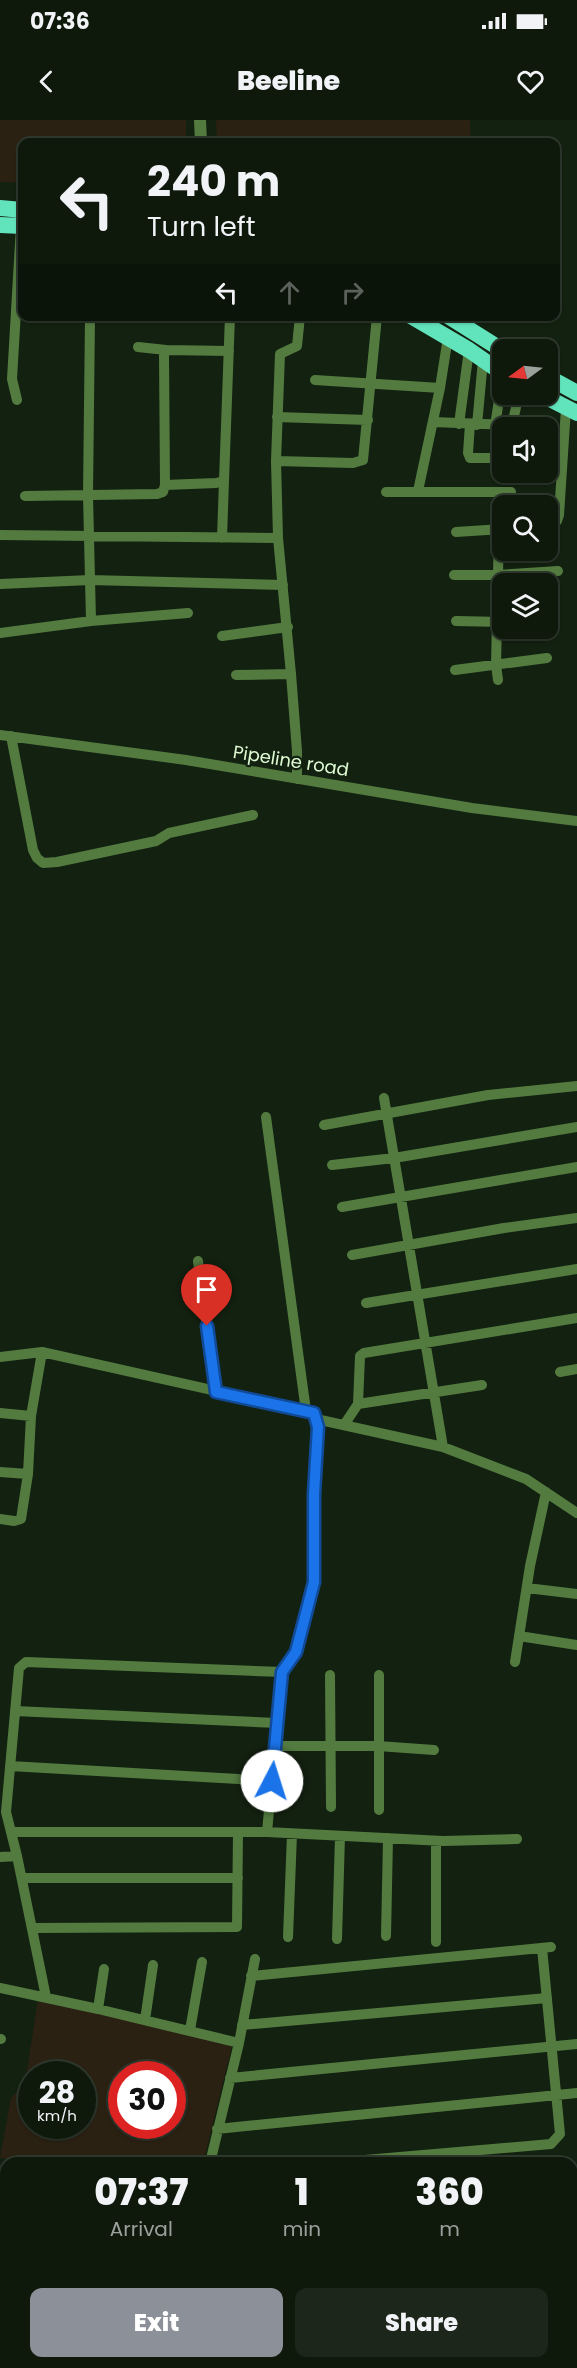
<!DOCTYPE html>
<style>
:root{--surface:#0e190c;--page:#1c261a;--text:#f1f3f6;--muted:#9ba09d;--line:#2e382d;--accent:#8c9099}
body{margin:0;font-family:Poppins,sans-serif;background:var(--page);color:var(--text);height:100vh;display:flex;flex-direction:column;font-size:22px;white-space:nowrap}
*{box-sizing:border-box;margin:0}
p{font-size:20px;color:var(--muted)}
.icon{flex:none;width:33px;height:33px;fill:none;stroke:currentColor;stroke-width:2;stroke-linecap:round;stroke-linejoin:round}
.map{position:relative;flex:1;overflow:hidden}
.details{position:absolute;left:0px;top:2037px;width:578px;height:212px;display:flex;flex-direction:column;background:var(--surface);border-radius:18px 18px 0 0;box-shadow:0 2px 4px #0004,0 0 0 2px var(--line)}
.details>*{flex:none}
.guide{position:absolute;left:18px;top:18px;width:542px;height:183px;border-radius:12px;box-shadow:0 2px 4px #0004,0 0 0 2px var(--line);background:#0e190c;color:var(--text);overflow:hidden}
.needle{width:39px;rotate:255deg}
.tools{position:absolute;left:492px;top:219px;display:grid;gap:12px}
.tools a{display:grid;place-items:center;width:66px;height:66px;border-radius:12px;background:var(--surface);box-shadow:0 2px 4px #0004,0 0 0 2px var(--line);font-size:30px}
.speed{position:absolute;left:18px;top:1941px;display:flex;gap:12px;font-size:30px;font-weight:700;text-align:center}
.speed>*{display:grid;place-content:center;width:78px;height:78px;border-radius:50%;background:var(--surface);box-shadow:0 2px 4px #0004,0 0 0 2px var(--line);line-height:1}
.speed small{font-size:15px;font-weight:400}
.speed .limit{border:9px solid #d22;background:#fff;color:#111}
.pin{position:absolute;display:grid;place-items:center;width:51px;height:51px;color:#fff;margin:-62px -26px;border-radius:50% 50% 50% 0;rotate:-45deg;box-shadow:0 0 6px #0007}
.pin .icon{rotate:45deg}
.me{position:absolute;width:66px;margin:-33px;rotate:5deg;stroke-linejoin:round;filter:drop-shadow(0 0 4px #0008)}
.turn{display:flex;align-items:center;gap:21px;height:126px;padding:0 30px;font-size:27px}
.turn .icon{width:78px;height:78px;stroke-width:2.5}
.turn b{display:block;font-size:42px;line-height:51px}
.lanes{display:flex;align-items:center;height:57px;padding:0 30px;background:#0003;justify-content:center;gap:30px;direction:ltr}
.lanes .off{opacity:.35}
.eta{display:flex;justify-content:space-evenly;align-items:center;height:102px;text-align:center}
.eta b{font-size:36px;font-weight:800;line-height:42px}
.button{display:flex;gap:12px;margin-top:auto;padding:12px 30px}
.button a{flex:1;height:69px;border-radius:12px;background:var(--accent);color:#fff;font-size:24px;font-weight:800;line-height:69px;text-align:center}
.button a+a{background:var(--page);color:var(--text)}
.status{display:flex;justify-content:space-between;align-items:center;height:42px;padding:0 30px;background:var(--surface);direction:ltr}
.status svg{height:16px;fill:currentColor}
header{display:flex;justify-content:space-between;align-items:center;height:78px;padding:0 30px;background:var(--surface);font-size:27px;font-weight:800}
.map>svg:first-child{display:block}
</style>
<div class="status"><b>07:36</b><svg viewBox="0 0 49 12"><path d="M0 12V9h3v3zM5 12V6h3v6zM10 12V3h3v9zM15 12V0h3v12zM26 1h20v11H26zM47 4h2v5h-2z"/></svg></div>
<header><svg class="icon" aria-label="back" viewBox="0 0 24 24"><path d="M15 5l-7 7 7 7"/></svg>Beeline<svg class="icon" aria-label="heart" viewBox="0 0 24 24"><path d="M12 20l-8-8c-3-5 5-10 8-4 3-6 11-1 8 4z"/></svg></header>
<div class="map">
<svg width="577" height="2248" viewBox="0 0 577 2248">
<rect width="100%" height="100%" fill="#132110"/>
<path fill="#2a2113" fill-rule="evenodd" d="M 0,0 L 186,0 L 186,22 L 22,22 L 22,63 L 0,62 Z
M 216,0 L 470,0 L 471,22 L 217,22 Z
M 38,1879 L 232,1926 L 203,2043 L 64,2043 L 0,2038 L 11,1978 L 25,1964 ZM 32,1954 L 82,1954 L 82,2006 L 32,2006 ZM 122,1954 L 172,1954 L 172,2006 L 122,2006 Z"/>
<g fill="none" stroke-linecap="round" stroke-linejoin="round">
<path stroke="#537b40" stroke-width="10" d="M 90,196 L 88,375 L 91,501
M 214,196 L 230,197
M 138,227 L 166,230
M 315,260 L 440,268
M 17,280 L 12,259 L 21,106
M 277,297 L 368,300
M 433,302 L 512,305 L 519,274
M 459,304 L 469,230
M 470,304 L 468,333 L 470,338 L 502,338
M 477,305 L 483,240
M 495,306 L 502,260
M 276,341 L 353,343 L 363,340 L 377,196
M 165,365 L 216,363 L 224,361 L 230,196
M 418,371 L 440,268 L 448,217
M 386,372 L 511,372
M 25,376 L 157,374 L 163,372 L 165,365 L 164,235 L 166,230 L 229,231
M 548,405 L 557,401 L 559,395 L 566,288
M 456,412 L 502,409
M 0,415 L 278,418
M 222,418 L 224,361
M 454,455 L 498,455 L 558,451
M 0,464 L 90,460 L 283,465
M 548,500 L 554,499
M 456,501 L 502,502
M 0,513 L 91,501 L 188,493
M 222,516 L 288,507
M 455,550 L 547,538
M 236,555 L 291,554
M 498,560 L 496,545 L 499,409
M 0,615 L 186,640 L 472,688 L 577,701
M 11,616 L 33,730 L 37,738 L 43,743 L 57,742 L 156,721 L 169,713 L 253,695
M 297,659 L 297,631 L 291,554 L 278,418 L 276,341 L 280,234 L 297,226 L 300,196
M 384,978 L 443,1327
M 266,997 L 306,1291
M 324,1005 L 488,975 L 577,966
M 332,1045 L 394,1038 L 577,1007
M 342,1087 L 577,1047
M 352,1135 L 504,1108 L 577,1098
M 198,1141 L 216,1272
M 366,1183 L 577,1149
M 0,1237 L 42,1232 L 314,1293 L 318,1307 L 314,1374 L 314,1462 L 296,1531 L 282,1552
M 560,1252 L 577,1249
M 358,1284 L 360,1236 L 364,1233 L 577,1198
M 0,1293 L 31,1296
M 316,1299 L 443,1327 L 526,1359 L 577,1393
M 344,1305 L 358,1284 L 482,1265
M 0,1352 L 28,1354
M 0,1399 L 14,1401 L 21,1399 L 28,1354 L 31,1296 L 42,1232
M 527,1468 L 577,1474
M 519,1516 L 577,1525
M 515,1542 L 530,1446 L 546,1372
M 330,1555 L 331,1687
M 379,1555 L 379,1690
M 15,1591 L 277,1603
M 275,1626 L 378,1626 L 434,1630
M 10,1646 L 272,1661
M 267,1712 L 443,1721 L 517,1719
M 436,1721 L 436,1822
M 17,1736 L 46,1877
M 0,1737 L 17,1736 L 6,1692 L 19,1548 L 26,1542 L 282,1552 L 267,1712 L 11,1712
M 22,1758 L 238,1758
M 33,1808 L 237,1807 L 238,1712
M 386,1816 L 388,1718
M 288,1817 L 292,1714
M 337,1819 L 340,1716
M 251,1856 L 551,1827
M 0,1868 L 98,1889 L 239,1923 L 255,1839
M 98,1889 L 104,1849
M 145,1900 L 153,1845
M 242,1905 L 547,1878
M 190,1910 L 202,1842
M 0,1919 L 1,1919
M 230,1958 L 577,1924
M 217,2009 L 577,1973
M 210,2043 L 239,1923
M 330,2043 L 551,2024 L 560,2014 L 542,1828
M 0,2105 L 6,2104
M 572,2128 L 577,2129
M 0,2155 L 6,2154
M 572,2179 L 577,2179
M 0,2192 L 6,2191
M 0,2232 L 6,2232
M 572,2232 L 577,2232
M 222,2242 L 240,2248
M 319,2243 L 361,2248
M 44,2248 L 44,2242
M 95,2248 L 95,2242
M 149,2248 L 149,2242
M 432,2248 L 433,2242"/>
<path stroke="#537b40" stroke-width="12" d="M 200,0 L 201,22"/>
<path stroke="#61e4bc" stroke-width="16" d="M 0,88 L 22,90
M 0,105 L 22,106
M 411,196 L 469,230 L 502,253
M 448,196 L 502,230
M 548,257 L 577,273
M 540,274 L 577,293"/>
</g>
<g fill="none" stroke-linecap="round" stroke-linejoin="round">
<defs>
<path id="route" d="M 207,1206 L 216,1272 L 314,1293 L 318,1307 L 314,1374 L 314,1462 L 296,1532 L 282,1552 L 272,1661"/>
</defs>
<use href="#route" stroke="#114b97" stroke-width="15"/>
<use href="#route" stroke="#1a73e8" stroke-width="10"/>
</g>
<g text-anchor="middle" stroke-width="4.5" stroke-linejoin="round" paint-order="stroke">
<g font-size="18" fill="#defbd4" stroke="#132110">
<text transform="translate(291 641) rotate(9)" y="6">Pipeline road</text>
</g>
</g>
</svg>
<div class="tools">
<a><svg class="needle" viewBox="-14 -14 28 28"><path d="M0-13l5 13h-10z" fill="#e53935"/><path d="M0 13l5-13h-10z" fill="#9ba09d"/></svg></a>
<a><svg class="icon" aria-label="sound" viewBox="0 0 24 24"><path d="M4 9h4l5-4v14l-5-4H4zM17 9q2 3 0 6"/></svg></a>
<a><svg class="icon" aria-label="search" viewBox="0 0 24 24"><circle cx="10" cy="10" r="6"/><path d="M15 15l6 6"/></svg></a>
<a><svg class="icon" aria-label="layers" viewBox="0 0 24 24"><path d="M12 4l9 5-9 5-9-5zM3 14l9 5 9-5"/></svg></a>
</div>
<div class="speed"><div>28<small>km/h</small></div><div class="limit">30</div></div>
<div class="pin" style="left:207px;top:1206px;background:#d93025"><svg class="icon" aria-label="arrive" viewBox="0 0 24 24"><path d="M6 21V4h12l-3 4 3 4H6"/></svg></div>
<svg class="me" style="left:272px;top:1661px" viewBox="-20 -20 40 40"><circle r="19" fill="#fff"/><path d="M0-13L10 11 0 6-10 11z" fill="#1a73e8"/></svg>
<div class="guide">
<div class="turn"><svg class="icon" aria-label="left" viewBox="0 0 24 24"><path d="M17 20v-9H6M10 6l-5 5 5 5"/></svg><div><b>240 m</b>Turn left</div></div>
<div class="lanes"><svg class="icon" aria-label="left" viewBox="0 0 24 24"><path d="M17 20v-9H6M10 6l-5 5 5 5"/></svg><svg class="icon off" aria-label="ahead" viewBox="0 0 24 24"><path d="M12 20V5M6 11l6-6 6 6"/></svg><svg class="icon off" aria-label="right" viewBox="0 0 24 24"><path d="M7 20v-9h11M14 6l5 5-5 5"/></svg></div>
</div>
<section class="details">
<div class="eta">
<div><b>07:37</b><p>Arrival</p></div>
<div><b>1</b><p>min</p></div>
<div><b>360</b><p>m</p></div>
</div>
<div class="button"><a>Exit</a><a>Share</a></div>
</section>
</div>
